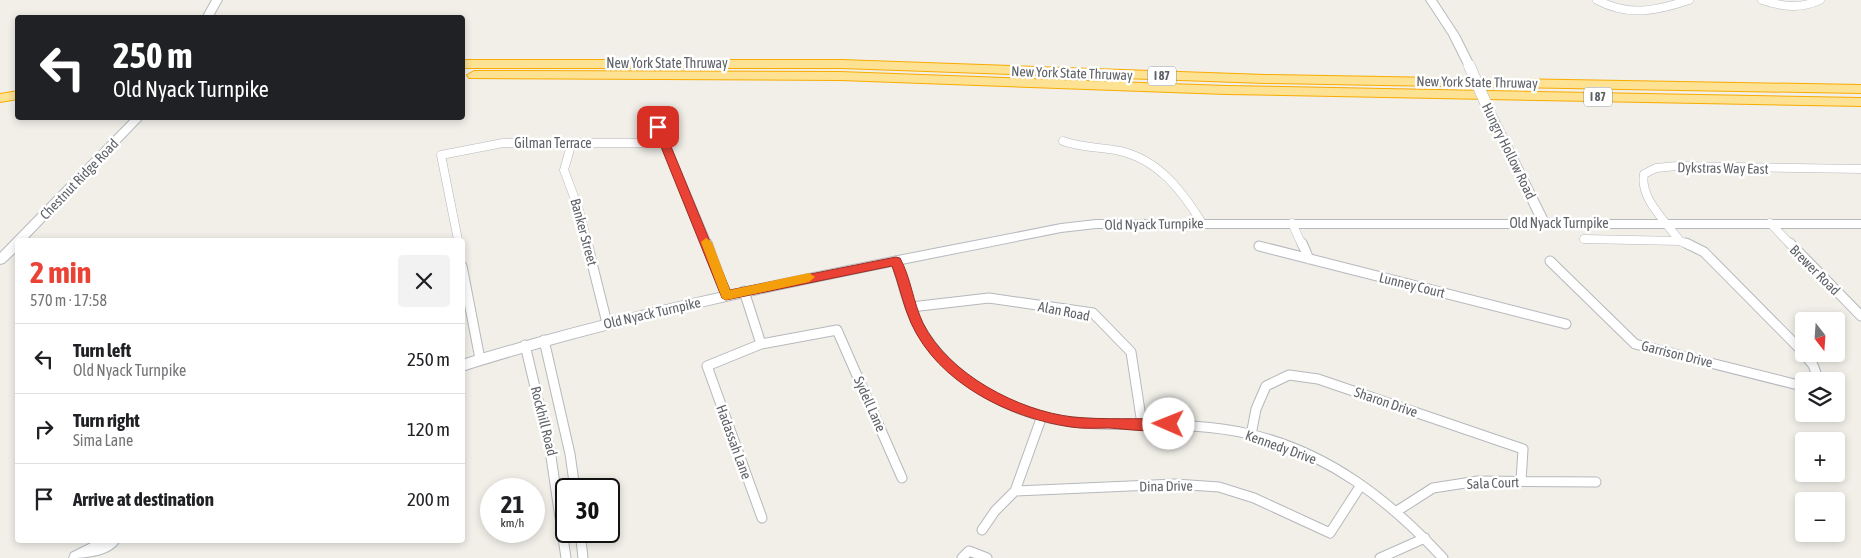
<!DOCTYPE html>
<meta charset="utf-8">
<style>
:root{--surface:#fff;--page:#f2f2f2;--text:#202124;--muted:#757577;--line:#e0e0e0;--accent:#ea4335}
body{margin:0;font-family:"Asap Condensed",sans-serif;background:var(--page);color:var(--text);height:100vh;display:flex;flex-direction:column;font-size:19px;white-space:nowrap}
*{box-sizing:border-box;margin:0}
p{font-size:16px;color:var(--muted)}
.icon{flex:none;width:28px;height:28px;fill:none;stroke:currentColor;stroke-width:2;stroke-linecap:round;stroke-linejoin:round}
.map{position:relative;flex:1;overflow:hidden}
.sheet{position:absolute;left:15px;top:238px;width:450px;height:305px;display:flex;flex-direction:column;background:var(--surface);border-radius:5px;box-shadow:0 2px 8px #0003}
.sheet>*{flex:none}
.banner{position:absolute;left:15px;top:15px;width:450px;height:105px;border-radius:5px;box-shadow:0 2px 8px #0003;background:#202124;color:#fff;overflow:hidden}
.needle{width:32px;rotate:163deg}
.fabs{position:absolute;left:1795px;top:312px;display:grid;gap:10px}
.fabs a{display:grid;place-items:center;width:50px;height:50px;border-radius:5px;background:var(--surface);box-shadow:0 2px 8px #0003;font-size:25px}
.speed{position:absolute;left:480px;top:478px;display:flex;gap:10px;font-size:25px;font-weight:700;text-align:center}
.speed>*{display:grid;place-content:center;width:65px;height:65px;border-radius:50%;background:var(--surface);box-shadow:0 2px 8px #0003;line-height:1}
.speed small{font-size:12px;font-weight:400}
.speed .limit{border:2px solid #111;border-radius:8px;background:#fff;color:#111}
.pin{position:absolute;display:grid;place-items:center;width:42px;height:42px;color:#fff;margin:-21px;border-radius:10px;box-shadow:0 2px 8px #0006}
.me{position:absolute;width:55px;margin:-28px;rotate:271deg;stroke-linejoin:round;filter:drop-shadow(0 0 4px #0008)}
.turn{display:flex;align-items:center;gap:18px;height:105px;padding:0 15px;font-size:22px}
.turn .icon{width:65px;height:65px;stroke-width:2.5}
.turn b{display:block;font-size:35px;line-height:42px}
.round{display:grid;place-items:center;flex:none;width:52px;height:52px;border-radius:5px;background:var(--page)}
.summary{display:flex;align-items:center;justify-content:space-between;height:85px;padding:0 15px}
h1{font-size:30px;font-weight:700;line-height:38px;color:var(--accent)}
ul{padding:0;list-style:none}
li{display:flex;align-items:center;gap:15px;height:70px;padding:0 15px;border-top:1px solid var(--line)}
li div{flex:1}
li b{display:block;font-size:19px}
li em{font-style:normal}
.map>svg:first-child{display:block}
</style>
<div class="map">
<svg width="1861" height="558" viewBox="0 0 1861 558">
<rect width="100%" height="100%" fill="#f1efe8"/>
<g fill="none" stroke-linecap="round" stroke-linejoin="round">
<defs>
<path id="street-far1" d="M 1597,0 C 1629,17 1656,11 1689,0
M 1762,0 C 1783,7 1800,9 1820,0
M 658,127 L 708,245
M 1063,141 C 1082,148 1101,147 1120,151 C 1159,160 1182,191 1202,223
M 572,142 L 564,170 L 579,210 L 588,245
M 1292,223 L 1302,245
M 1770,223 L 1791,245
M 1584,239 L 1680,241 L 1689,245
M 458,240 L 441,155 L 503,143 L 665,143
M 1680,241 C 1667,223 1639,198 1644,174 L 1656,168 L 1677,166 L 1861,169"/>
<path id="street" d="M 587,243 L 607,323
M 707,243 L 726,295
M 1302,243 L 1309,259
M 1686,243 L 1704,252 L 1800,349 L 1813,365 L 1818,378 L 1809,381
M 1790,243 L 1861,316
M 1259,246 L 1566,324
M 896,261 C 903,282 907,306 918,325 C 951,383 1018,419 1084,423 C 1139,427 1194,421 1249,434 C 1328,452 1389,500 1443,558
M 1550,261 L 1635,344 L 1798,385 L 1804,383
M 462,266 L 480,359
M 744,291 L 761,344
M 911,307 L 989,298 L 1093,313 L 1131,352 L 1142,424
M 544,340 L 570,454 L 575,489
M 525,345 L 550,450 L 566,558
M 1042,416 L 1015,491 L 1175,484 L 1219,487 L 1254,498 L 1330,533 L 1361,485
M 1251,435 L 1256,409 L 1266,386 L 1289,375 L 1318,379 L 1523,449 L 1521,481
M 1397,511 L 1433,488 L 1478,481 L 1596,482
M 762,518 L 707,366 L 761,344 L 837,330 L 902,478
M 982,530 L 995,511 L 1015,491
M 580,531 L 583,558
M 962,558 L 969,551 L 987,558
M 1380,558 L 1425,538"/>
<path id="secondary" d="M 212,0 L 222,0 L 212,18 L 202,18 Z
M 1426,0 L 1436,0 L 1459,35 L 1474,65 L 1473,67 L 1465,67 L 1449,35 Z
M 1490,110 L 1495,113 L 1548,220 L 1861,220 L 1861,228 L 1096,228 L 1061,232 C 860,273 658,309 462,371 L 462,360 C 658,299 860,264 1061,224 L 1096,220 L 1537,220 L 1485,113 Z
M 132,118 L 143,118 L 26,240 L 18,240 L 18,250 L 4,263 L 0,264 L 0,253 Z
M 97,540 L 120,540 C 112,556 85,558 69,558 L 71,553 Z"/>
<path id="highway" d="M 462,60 L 841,60 L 1265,75 L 1861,85 L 1861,93 L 1265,83 L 841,68 L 462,68 Z
M 474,71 L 840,72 L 1226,86 L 1861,98 L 1861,106 L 1226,94 L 840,80 L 469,78 L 467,75 Z
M 18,91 L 18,99 L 0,102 L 0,94 Z"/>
</defs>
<use href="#street-far1" stroke="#b5b8bc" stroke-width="9"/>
<use href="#street" stroke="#b5b8bc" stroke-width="11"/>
<use href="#secondary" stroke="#b6babf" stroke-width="2"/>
<use href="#highway" stroke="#f9ab00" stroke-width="2"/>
<use href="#street-far1" stroke="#fff" stroke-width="8"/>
<use href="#street" stroke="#fff" stroke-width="9"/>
<use href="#secondary" fill="#fff" fill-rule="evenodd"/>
<use href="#highway" fill="#fde293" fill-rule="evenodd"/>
<defs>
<path id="secondary-bridge" d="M 1469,65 L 1490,113"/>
</defs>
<use href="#secondary-bridge" stroke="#b6babf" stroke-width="12" stroke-linecap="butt"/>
<use href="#secondary-bridge" stroke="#fff" stroke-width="11"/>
</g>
<path fill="#ea4335" stroke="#982c22" d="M 658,123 L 663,127 L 730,290 L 896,257 L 900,258 C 911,278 913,302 923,323 C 948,374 1019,411 1073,417 C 1105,420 1138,418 1169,419 L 1174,420 L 1176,424 L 1174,428 C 1158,434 1127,429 1109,428 C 1097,428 1083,429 1071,427 C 1009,418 938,383 911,323 C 903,305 899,284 892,266 L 726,300 L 722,298 L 653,127 Z"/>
<path fill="#f59e0b" d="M 706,238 L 712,242 L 730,290 L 809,273 L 815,277 L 809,282 L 726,300 L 722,298 L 701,242 Z"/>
<g text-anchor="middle" stroke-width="5" stroke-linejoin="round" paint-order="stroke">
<g fill="#fff" stroke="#8f9295" stroke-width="1">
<rect x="1148" y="66.5" width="28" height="19" rx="4"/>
<rect x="1584" y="87.5" width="28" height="19" rx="4"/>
</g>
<g font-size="12" font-weight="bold" fill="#5f6368">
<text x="1162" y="80">I 87</text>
<text x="1598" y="101">I 87</text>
</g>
<g font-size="14" fill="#5f6368" stroke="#fff">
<text x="667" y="68">New York State Thruway</text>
<text transform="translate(1072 73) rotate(2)" y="5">New York State Thruway</text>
<text transform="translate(1477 82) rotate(1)" y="5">New York State Thruway</text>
<text x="553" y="148">Gilman Terrace</text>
<text transform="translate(1509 151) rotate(64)" y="5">Hungry Hollow Road</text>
<text transform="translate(1723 168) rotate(1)" y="5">Dykstras Way East</text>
<text transform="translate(79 179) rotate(-46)" y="5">Chestnut Ridge Road</text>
<text x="1559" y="228">Old Nyack Turnpike</text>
<text transform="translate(1154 224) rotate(-1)" y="5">Old Nyack Turnpike</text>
<text transform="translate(584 232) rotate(75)" y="5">Banker Street</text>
<text transform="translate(1815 270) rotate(45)" y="5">Brewer Road</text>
<text transform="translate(1412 285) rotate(14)" y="5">Lunney Court</text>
<text transform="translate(1064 311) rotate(11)" y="5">Alan Road</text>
<text transform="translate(652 313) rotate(-13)" y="5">Old Nyack Turnpike</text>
<text transform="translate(1677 354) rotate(14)" y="5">Garrison Drive</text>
<text transform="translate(1386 402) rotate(19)" y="5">Sharon Drive</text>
<text transform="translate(870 404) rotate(66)" y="5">Sydell Lane</text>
<text transform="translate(544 421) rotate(76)" y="5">Rockhill Road</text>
<text transform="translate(734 442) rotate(70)" y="5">Hadassah Lane</text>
<text transform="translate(1281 447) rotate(20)" y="5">Kennedy Drive</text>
<text transform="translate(1493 483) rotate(-2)" y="5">Sala Court</text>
<text transform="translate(1166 486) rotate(-1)" y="5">Dina Drive</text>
</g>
</g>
</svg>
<div class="fabs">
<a><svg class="needle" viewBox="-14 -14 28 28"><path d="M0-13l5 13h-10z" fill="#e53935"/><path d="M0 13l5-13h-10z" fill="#757577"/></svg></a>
<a><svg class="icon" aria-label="layers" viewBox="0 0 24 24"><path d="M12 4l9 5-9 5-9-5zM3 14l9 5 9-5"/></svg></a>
<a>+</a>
<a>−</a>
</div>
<div class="speed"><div>21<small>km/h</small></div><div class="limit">30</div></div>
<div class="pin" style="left:658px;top:127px;background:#d93025"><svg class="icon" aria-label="arrive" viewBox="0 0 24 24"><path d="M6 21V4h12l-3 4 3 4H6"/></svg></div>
<svg class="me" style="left:1169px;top:424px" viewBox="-20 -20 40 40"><circle r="19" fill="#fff"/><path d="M0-13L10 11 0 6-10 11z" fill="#ea4335"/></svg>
<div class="banner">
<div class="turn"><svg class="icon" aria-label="left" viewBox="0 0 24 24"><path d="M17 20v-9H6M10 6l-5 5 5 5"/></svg><div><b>250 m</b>Old Nyack Turnpike</div></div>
</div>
<section class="sheet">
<div class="summary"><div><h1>2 min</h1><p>570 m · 17:58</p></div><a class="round"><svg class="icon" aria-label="close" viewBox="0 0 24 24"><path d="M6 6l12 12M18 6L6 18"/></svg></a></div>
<ul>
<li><svg class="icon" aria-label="left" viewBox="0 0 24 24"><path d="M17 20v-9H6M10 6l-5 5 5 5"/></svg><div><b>Turn left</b><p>Old Nyack Turnpike</p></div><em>250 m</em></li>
<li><svg class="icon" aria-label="right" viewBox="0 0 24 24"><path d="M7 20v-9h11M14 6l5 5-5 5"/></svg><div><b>Turn right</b><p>Sima Lane</p></div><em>120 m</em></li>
<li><svg class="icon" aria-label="arrive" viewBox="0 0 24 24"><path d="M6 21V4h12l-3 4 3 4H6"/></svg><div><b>Arrive at destination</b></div><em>200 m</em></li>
</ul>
</section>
</div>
